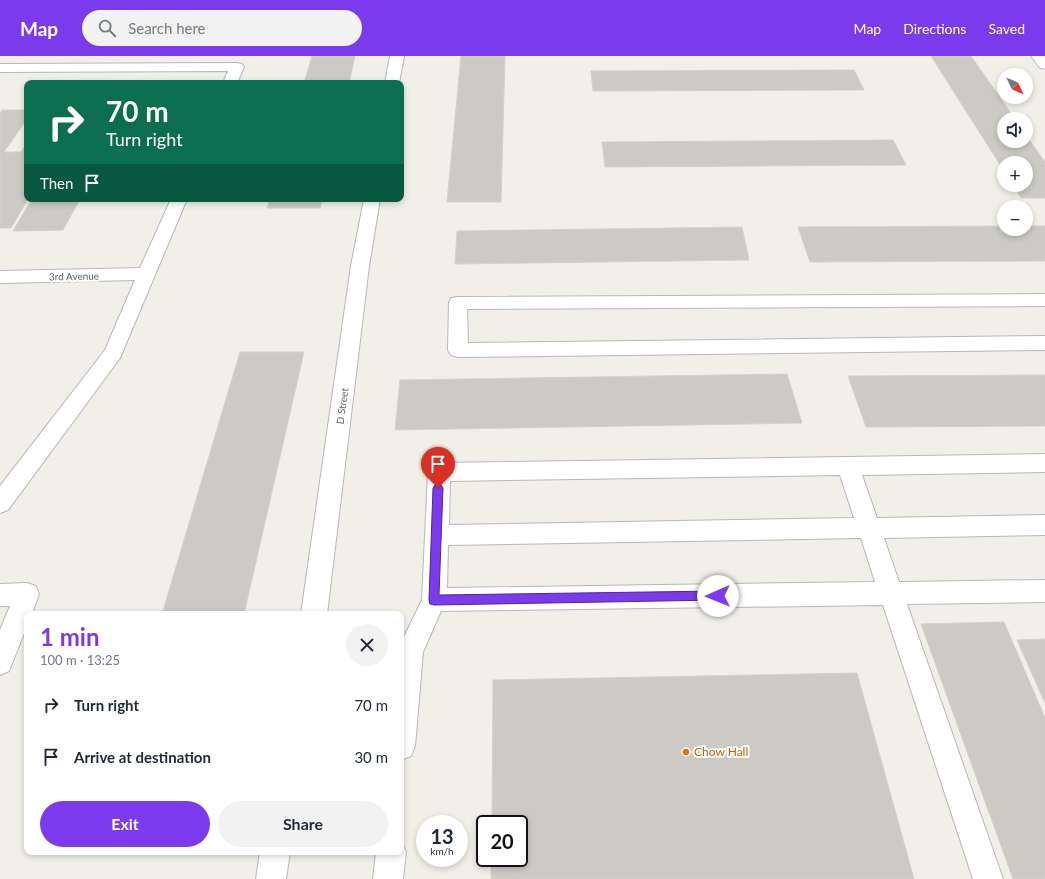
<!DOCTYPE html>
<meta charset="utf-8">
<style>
:root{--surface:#fff;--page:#f2f2f3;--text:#1f2937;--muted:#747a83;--accent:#7c3aed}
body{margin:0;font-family:Lato,sans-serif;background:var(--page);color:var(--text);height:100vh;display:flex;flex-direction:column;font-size:15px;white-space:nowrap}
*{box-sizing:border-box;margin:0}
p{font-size:13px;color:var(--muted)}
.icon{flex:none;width:22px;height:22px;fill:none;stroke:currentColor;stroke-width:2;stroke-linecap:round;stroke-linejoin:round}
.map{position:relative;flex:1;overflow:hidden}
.panel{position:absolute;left:24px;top:555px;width:380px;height:244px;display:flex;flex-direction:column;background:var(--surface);border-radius:8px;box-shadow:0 2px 6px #0003}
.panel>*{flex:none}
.banner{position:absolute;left:24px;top:24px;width:380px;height:122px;border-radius:8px;box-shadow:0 2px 6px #0003;background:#0b6e4f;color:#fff;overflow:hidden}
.needle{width:26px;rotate:134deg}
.tools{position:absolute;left:997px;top:12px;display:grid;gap:8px}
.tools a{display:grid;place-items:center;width:36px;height:36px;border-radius:50%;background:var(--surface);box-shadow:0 2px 6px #0003;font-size:20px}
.speed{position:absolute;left:416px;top:759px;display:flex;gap:8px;font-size:20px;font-weight:700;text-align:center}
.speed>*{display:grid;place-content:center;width:52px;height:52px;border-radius:50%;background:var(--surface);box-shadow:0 2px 6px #0003;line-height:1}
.speed small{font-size:10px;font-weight:400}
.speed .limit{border:2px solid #111;border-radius:6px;background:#fff;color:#111}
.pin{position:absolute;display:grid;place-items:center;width:34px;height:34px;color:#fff;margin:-41px -17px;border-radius:50% 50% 50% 0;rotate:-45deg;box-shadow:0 0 4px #0007}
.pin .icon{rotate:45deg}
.me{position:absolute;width:44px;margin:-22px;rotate:269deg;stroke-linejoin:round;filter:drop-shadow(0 0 3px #0008)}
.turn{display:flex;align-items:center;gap:14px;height:84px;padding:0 16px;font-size:18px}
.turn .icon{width:52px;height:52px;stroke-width:2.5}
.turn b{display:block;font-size:28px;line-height:34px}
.then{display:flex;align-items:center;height:38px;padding:0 16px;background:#0003;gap:8px;font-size:15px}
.round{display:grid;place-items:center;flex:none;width:42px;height:42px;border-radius:21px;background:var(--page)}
.summary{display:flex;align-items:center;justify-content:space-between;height:68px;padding:0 16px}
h1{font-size:24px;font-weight:700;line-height:30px;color:var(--accent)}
.button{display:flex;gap:8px;margin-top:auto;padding:8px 16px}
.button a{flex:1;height:46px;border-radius:24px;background:var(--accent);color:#fff;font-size:16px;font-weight:700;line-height:46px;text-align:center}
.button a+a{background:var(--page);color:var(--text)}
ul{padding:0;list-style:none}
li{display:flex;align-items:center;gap:12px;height:52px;padding:0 16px}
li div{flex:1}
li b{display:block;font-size:15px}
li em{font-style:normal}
header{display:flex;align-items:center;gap:24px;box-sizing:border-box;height:56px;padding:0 20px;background:var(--accent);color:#fff}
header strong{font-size:19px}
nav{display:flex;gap:22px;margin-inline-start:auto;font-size:14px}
.search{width:280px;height:36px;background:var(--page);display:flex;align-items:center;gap:10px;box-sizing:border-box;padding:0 14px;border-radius:22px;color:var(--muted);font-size:15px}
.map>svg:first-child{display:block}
</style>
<header>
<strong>Map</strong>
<div class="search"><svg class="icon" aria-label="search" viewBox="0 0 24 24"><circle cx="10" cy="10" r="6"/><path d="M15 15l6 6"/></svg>Search here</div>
<nav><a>Map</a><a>Directions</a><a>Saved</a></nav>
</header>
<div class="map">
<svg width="1045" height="823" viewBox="0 0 1045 823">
<rect width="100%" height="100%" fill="#f1efe8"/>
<path fill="#cccac5" stroke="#d6d1c6" d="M 312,0 L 355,0 L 349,27 L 304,27 Z
M 461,0 L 505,0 L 501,146 L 447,146 Z
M 931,0 L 971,0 L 1015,63 L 1004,63 L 1004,85 L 1026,85 L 1026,79 L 1045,106 L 1045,142 L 1021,142 L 1013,129 L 1026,129 L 1026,107 L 1004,107 L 1004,115 Z
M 854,14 L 864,34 L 593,35 L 591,15 Z
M 2,54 L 27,54 L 27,63 L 4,96 L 21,96 L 27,87 L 27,143 L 28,143 L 11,172 L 0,172 L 0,57 Z
M 893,84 L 906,109 L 605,111 L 602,86 Z
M 32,143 L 80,143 L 63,174 L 13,175 Z
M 270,143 L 322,143 L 320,152 L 267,152 Z
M 1004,170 L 1004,173 L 1026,173 L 1026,170 L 1045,170 L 1045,205 L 810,206 L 798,171 Z
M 742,171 L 749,204 L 455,208 L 457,175 Z
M 240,296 L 304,296 L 244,558 L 162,558 Z
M 787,318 L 802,367 L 395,374 L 400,324 Z
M 1045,319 L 1045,370 L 866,371 L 848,320 Z
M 1004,566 L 1045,662 L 1045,823 L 1013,823 L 921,568 Z
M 1045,583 L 1045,647 L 1017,584 Z
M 857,617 L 914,823 L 491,823 L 491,802 L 519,802 L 519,768 L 492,768 L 493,624 Z"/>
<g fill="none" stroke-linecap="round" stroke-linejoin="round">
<defs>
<path id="minor" d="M 390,0 L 404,0 L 399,27 L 385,27 Z
M 1031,0 L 1045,0 L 1045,13 L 1040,12 Z
M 237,7 L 242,8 L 244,11 L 237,27 L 223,27 L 228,15 L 0,16 L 0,8 Z
M 171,143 L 187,143 L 120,302 L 8,454 L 0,457 L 0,430 L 105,294 L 135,224 L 0,227 L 0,215 L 140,212 Z
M 364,143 L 380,143 L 369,210 L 327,558 L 301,558 L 351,210 Z
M 1045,238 L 1045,250 L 467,253 L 468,287 L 1045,280 L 1045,294 L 458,301 L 451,299 L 448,294 L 449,247 L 451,242 L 458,241 Z
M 1045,398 L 1045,416 L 862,419 L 877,462 L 1045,459 L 1045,479 L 884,482 L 899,526 L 1045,524 L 1045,546 L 907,548 L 1003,823 L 973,823 L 883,549 L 441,555 L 423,596 L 415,690 L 411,700 L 401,704 L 401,587 L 422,544 L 428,416 L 431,410 L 439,407 ZM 840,419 L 854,462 L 449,469 L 450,425 ZM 861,482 L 875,526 L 447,532 L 448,489 Z
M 27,527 L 36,530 L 39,538 L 32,558 L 27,558 L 27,570 L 9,615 L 0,619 L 0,574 L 10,550 L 0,550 L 0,528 Z
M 401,785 L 406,796 L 403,823 L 373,823 L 376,796 L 401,796 Z
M 260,796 L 290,796 L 286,823 L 256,823 Z"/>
</defs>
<use href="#minor" stroke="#b5b8bc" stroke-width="2"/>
<use href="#minor" fill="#fff" fill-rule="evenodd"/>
</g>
<path fill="#7c3aed" stroke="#51269a" d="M 438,428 L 441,429 L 443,432 L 439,539 L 718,535 L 722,536 L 723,540 L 722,543 L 718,544 L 434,549 L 430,548 L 429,544 L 433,432 L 435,429 Z"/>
<circle fill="#e8710a" stroke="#fff" stroke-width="1.5" cx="686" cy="696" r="4"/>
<g text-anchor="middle" stroke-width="4" stroke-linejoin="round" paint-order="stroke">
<g font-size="10" fill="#5f6368" stroke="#fff">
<text transform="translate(74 220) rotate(-1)" y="4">3rd Avenue</text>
<text transform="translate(342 350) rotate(-82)" y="4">D Street</text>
</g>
<g font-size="12" fill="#c56008" stroke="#fff" text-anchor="start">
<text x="694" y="700">Chow Hall</text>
</g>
</g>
</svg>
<div class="tools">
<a><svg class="needle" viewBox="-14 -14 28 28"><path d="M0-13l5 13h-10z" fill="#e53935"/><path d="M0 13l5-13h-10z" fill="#747a83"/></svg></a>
<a><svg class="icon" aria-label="sound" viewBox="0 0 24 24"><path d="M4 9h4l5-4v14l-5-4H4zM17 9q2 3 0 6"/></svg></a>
<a>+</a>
<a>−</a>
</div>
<div class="speed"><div>13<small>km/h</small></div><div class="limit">20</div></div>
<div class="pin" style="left:438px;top:432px;background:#d93025"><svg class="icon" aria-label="arrive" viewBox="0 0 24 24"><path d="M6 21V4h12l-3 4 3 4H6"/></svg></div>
<svg class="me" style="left:718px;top:540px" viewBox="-20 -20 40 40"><circle r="19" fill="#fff"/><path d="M0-13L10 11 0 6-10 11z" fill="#7c3aed"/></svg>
<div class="banner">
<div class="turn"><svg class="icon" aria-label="right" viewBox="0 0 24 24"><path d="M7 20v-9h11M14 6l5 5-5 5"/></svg><div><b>70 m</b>Turn right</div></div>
<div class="then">Then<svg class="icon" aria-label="arrive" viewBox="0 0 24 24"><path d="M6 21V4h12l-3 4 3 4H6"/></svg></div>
</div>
<section class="panel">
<div class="summary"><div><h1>1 min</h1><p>100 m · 13:25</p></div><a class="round"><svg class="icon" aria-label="close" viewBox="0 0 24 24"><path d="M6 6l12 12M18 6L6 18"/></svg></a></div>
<ul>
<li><svg class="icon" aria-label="right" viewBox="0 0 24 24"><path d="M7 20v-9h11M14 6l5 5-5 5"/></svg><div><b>Turn right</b></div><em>70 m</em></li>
<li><svg class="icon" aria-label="arrive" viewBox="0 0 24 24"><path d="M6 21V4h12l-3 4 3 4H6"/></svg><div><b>Arrive at destination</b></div><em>30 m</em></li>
</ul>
<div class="button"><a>Exit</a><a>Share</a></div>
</section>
</div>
